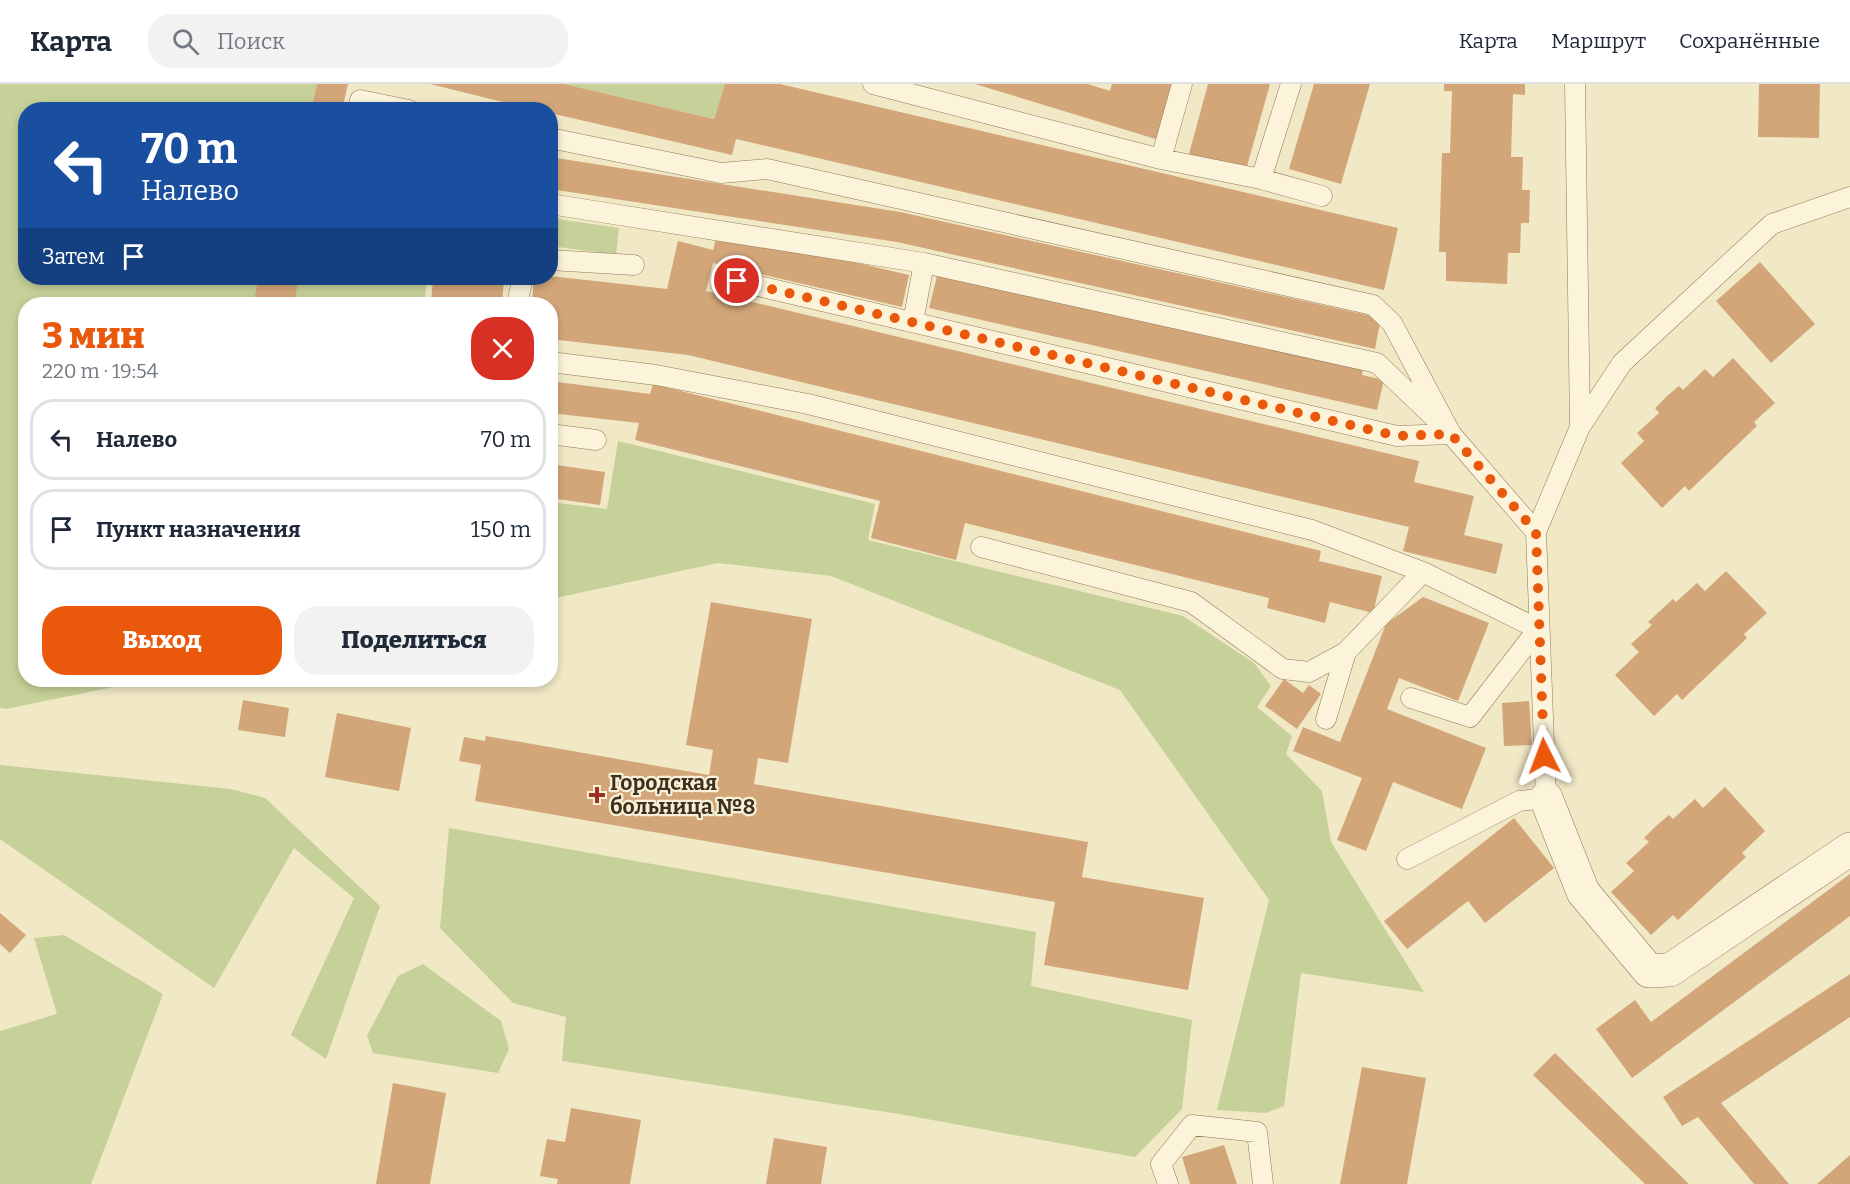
<!DOCTYPE html>
<html lang="ru">
<meta charset="utf-8">
<style>
:root{--surface:#fff;--page:#f2f2f3;--text:#1f2937;--muted:#747a83;--line:#e0e1e3;--accent:#ea580c}
body{margin:0;font-family:Bitter,serif;background:var(--page);color:var(--text);height:100vh;display:flex;flex-direction:column;font-size:22px;white-space:nowrap}
*{box-sizing:border-box;margin:0}
p{font-size:20px;color:var(--muted)}
.icon{flex:none;width:33px;height:33px;fill:none;stroke:currentColor;stroke-width:2;stroke-linecap:round;stroke-linejoin:round}
.map{position:relative;flex:1;overflow:hidden}
.side{position:absolute;left:18px;top:213px;width:540px;height:390px;display:flex;flex-direction:column;background:var(--surface);border-radius:24px;box-shadow:0 3px 9px #0003}
.side>*{flex:none}
.hud{position:absolute;left:18px;top:18px;width:540px;height:183px;border-radius:24px;box-shadow:0 3px 9px #0003;background:#1a4fa0;color:#fff;overflow:hidden}
.pin{position:absolute;display:grid;place-items:center;width:51px;height:51px;color:#fff;margin:-26px;border:3px solid #fff;border-radius:50%;box-shadow:0 2px 6px #0007}
.me{position:absolute;width:66px;margin:-33px;rotate:357deg;stroke-linejoin:round;filter:drop-shadow(0 0 4px #0008)}
.turn{display:flex;align-items:center;gap:21px;height:126px;padding:0 24px;font-size:27px}
.turn .icon{width:78px;height:78px;stroke-width:2.5}
.turn b{display:block;font-size:42px;line-height:51px}
.then{display:flex;align-items:center;height:57px;padding:0 24px;background:#0003;gap:12px;font-size:22px}
.round{display:grid;place-items:center;flex:none;width:63px;height:63px;border-radius:24px;background:var(--page)}
.overview{display:flex;align-items:center;justify-content:space-between;height:102px;padding:0 24px}
h1{font-size:36px;font-weight:800;line-height:45px;color:var(--accent)}
.cta{display:flex;gap:12px;margin-top:auto;padding:12px 24px}
.cta a{flex:1;height:69px;border-radius:24px;background:var(--accent);color:#fff;font-size:24px;font-weight:800;line-height:69px;text-align:center}
.cta a+a{background:var(--page);color:var(--text)}
ul{padding:0;list-style:none}
li{display:flex;align-items:center;gap:18px;height:81px;margin:0 12px 9px;padding:0 12px;border:3px solid var(--line);border-radius:24px}
li div{flex:1}
li b{display:block;font-size:22px}
li em{font-style:normal}
header{display:flex;align-items:center;gap:36px;box-sizing:border-box;height:84px;padding:0 30px;background:var(--surface);border-bottom:2px solid var(--line)}
header strong{font-size:28px}
nav{display:flex;gap:33px;margin-inline-start:auto;font-size:21px}
.search{width:420px;height:54px;background:var(--page);display:flex;align-items:center;gap:15px;box-sizing:border-box;padding:0 21px;border-radius:24px;color:var(--muted);font-size:22px}
.map>svg:first-child{display:block}
</style>
<header>
<strong>Карта</strong>
<div class="search"><svg class="icon" aria-label="search" viewBox="0 0 24 24"><circle cx="10" cy="10" r="6"/><path d="M15 15l6 6"/></svg>Поиск</div>
<nav><a>Карта</a><a>Маршрут</a><a>Сохранённые</a></nav>
</header>
<div class="map">
<svg width="1850" height="1100" viewBox="0 0 1850 1100">
<rect width="100%" height="100%" fill="#f1e8c6"/>
<path fill="#c5d198" d="M 0,0 L 317,0 L 311,25 L 26,26 L 26,194 L 427,194 L 424,220 L 26,220 L 26,596 L 147,596 L 6,625 L 0,624 Z
M 564,0 L 725,0 L 714,35 Z
M 551,134 L 619,144 L 616,171 L 551,162 Z
M 618,357 L 875,420 L 868,456 L 1183,532 L 1254,579 L 1271,602 L 1257,623 L 1292,652 L 1286,670 L 1322,707 L 1331,758 L 1424,908 L 1301,889 L 1284,1022 L 1266,1029 L 1217,1026 L 1269,816 L 1120,606 L 831,492 L 718,479 L 551,515 L 551,418 L 607,425 Z
M 0,681 L 231,705 L 265,714 L 380,822 L 326,975 L 291,951 L 354,814 L 294,764 L 214,904 L 0,755 Z
M 449,744 L 1036,848 L 1031,902 L 1192,936 L 1182,1025 L 1135,1073 L 905,1031 L 562,977 L 566,933 L 513,919 L 440,844 Z
M 64,851 L 163,910 L 91,1100 L 0,1100 L 0,947 L 57,930 L 34,854 Z
M 423,880 L 501,937 L 509,965 L 498,989 L 373,969 L 367,952 L 398,892 Z"/>
<path fill="#d2a679" d="M 317,0 L 348,0 L 342,26 L 311,26 Z
M 430,0 L 564,0 L 714,35 L 725,0 L 780,0 L 1398,144 L 1384,206 L 736,55 L 732,71 L 550,29 L 550,26 L 535,26 Z
M 975,0 L 1088,0 L 1110,7 L 1112,0 L 1176,0 L 1159,56 Z
M 1208,0 L 1270,0 L 1246,86 L 1189,70 Z
M 1314,0 L 1370,0 L 1341,100 L 1289,85 Z
M 1444,0 L 1525,0 L 1525,11 L 1513,10 L 1511,73 L 1523,73 L 1522,106 L 1530,106 L 1529,139 L 1521,139 L 1520,169 L 1508,169 L 1507,200 L 1446,197 L 1446,168 L 1439,168 L 1442,69 L 1450,69 L 1452,7 L 1444,7 Z
M 1759,0 L 1820,0 L 1819,54 L 1758,53 Z
M 550,73 L 900,128 L 1381,234 L 1375,265 L 897,158 L 550,105 Z
M 718,146 L 909,191 L 902,223 L 713,179 L 706,207 L 1419,377 L 1414,398 L 1474,412 L 1464,451 L 1503,460 L 1496,490 L 1403,467 L 1409,443 L 688,271 L 550,255 L 550,220 L 532,220 L 534,194 L 550,192 L 667,205 L 678,157 L 713,166 Z
M 1760,178 L 1815,240 L 1771,279 L 1716,217 Z
M 938,188 L 1363,285 L 1362,291 L 1384,296 L 1377,326 L 929,224 Z
M 258,194 L 298,194 L 295,218 L 255,213 Z
M 433,194 L 504,194 L 502,220 L 431,220 Z
M 1733,274 L 1775,319 L 1754,338 L 1757,342 L 1689,407 L 1685,402 L 1662,424 L 1621,379 L 1644,357 L 1637,349 L 1659,329 L 1655,324 L 1667,312 L 1679,302 L 1683,306 L 1705,285 L 1713,293 Z
M 550,297 L 650,310 L 653,300 L 1321,467 L 1319,477 L 1382,492 L 1373,529 L 1330,518 L 1325,539 L 1267,524 L 1269,514 L 965,439 L 956,476 L 871,454 L 880,417 L 635,356 L 639,339 L 550,329 Z
M 550,380 L 605,388 L 600,421 L 550,414 Z
M 1726,487 L 1767,529 L 1744,550 L 1747,554 L 1682,616 L 1677,610 L 1654,632 L 1615,591 L 1639,568 L 1631,560 L 1652,541 L 1648,538 L 1661,526 L 1673,515 L 1676,518 L 1697,499 L 1705,507 Z
M 1423,513 L 1489,539 L 1458,617 L 1399,594 L 1387,625 L 1486,664 L 1462,725 L 1393,698 L 1366,767 L 1337,756 L 1362,694 L 1293,667 L 1303,643 L 1340,658 L 1386,540 Z
M 711,518 L 812,535 L 788,679 L 758,674 L 754,700 L 1088,758 L 1082,793 L 1204,814 L 1188,906 L 1044,881 L 1055,818 L 475,717 L 481,681 L 459,677 L 464,653 L 485,657 L 486,652 L 709,691 L 713,666 L 686,661 Z
M 1284,595 L 1303,609 L 1309,601 L 1321,610 L 1297,645 L 1265,622 Z
M 243,616 L 289,624 L 285,653 L 238,646 Z
M 1529,617 L 1532,661 L 1504,662 L 1502,619 Z
M 337,629 L 411,644 L 399,707 L 325,693 Z
M 1725,703 L 1765,747 L 1742,769 L 1746,773 L 1678,836 L 1673,831 L 1651,851 L 1611,808 L 1634,787 L 1626,779 L 1649,758 L 1644,754 L 1656,742 L 1669,731 L 1673,735 L 1695,715 L 1703,724 Z
M 1514,734 L 1554,784 L 1485,839 L 1468,817 L 1407,865 L 1384,837 Z
M 1850,790 L 1850,832 L 1632,994 L 1596,945 L 1635,916 L 1651,938 Z
M 0,829 L 26,851 L 10,869 L 0,860 Z
M 1850,890 L 1850,933 L 1721,1019 L 1789,1100 L 1754,1100 L 1698,1033 L 1682,1042 L 1663,1013 Z
M 1555,969 L 1689,1100 L 1645,1100 L 1533,991 Z
M 1362,983 L 1426,994 L 1407,1100 L 1340,1100 Z
M 393,999 L 446,1009 L 430,1100 L 376,1100 Z
M 571,1024 L 641,1036 L 630,1100 L 557,1100 L 558,1095 L 540,1092 L 547,1055 L 565,1058 Z
M 774,1054 L 827,1063 L 821,1100 L 766,1100 Z
M 1224,1061 L 1237,1100 L 1190,1100 L 1182,1073 Z
M 1850,1071 L 1850,1100 L 1817,1100 Z"/>
<g fill="none" stroke-linecap="round" stroke-linejoin="round">
<defs>
<path id="lane" d="M 873,0 L 1161,75 L 1261,95 L 1322,112
M 1575,0 L 1580,343
M 360,16 L 409,26
M 550,54 L 721,89 L 767,85 L 1373,221 L 1392,239 L 1451,350
M 1161,75 L 1182,0
M 1261,95 L 1291,0
M 550,120 L 924,179 L 1377,279 L 1438,337
M 550,176 L 634,181
M 737,197 L 1397,352 L 1451,350 L 1536,448
M 517,220 L 523,194
M 913,238 L 924,179
M 550,278 L 656,291 L 808,320 L 1312,446 L 1423,488 L 1538,545 L 1470,633 L 1411,614
M 550,350 L 596,356
M 981,463 L 1191,518 L 1283,585 L 1309,588 L 1346,568
M 1326,635 L 1346,568 L 1423,488
M 1407,775 L 1519,717 L 1546,714 L 1536,448 L 1580,343 L 1622,279 L 1772,140 L 1850,113
M 1168,1100 L 1161,1080 L 1192,1041 L 1257,1048 L 1263,1100"/>
<path id="street" d="M 1546,714 L 1583,808 L 1649,887 L 1670,886 L 1850,765"/>
</defs>
<use href="#lane" stroke="#8f7a5a" stroke-width="21"/>
<use href="#street" stroke="#8f7a5a" stroke-width="34"/>
<use href="#lane" stroke="#fbf4da" stroke-width="20"/>
<use href="#street" stroke="#fbf4da" stroke-width="33"/>
</g>
<g fill="none" stroke-linecap="round" stroke-linejoin="round">
<path stroke="#ea580c" stroke-width="10" stroke-dasharray="0 18" d="M 737,197 L 1397,352 L 1451,350 L 1536,448 L 1544,672"/>
</g>
<path fill="#a22f25" stroke="#f8f1d6" stroke-width="2" d="M594 702h6v6h6v6h-6v6h-6v-6h-6v-6h6z"/>
<g text-anchor="middle" stroke-width="4.5" stroke-linejoin="round" paint-order="stroke">
<g font-size="21" font-weight="bold" fill="#3e301f" stroke="#f8f1d6" text-anchor="start">
<text x="610" y="706">Городская<tspan x="610" dy="24">больница №8</tspan></text>
</g>
</g>
</svg>
<div class="pin" style="left:737px;top:197px;background:#d93025"><svg class="icon" aria-label="arrive" viewBox="0 0 24 24"><path d="M6 21V4h12l-3 4 3 4H6"/></svg></div>
<svg class="me" style="left:1544px;top:672px" viewBox="-20 -20 40 40"><path d="M0-17L14 15 0 8-14 15z" fill="#ea580c" stroke="#fff" stroke-width="4"/></svg>
<div class="hud">
<div class="turn"><svg class="icon" aria-label="left" viewBox="0 0 24 24"><path d="M17 20v-9H6M10 6l-5 5 5 5"/></svg><div><b>70 m</b>Налево</div></div>
<div class="then">Затем<svg class="icon" aria-label="arrive" viewBox="0 0 24 24"><path d="M6 21V4h12l-3 4 3 4H6"/></svg></div>
</div>
<section class="side">
<div class="overview"><div><h1>3 мин</h1><p>220 m · 19:54</p></div><a class="round" style="background:#d93025;color:#fff"><svg class="icon" aria-label="close" viewBox="0 0 24 24"><path d="M6 6l12 12M18 6L6 18"/></svg></a></div>
<ul>
<li><svg class="icon" aria-label="left" viewBox="0 0 24 24"><path d="M17 20v-9H6M10 6l-5 5 5 5"/></svg><div><b>Налево</b></div><em>70 m</em></li>
<li><svg class="icon" aria-label="arrive" viewBox="0 0 24 24"><path d="M6 21V4h12l-3 4 3 4H6"/></svg><div><b>Пункт назначения</b></div><em>150 m</em></li>
</ul>
<div class="cta"><a>Выход</a><a>Поделиться</a></div>
</section>
</div>
